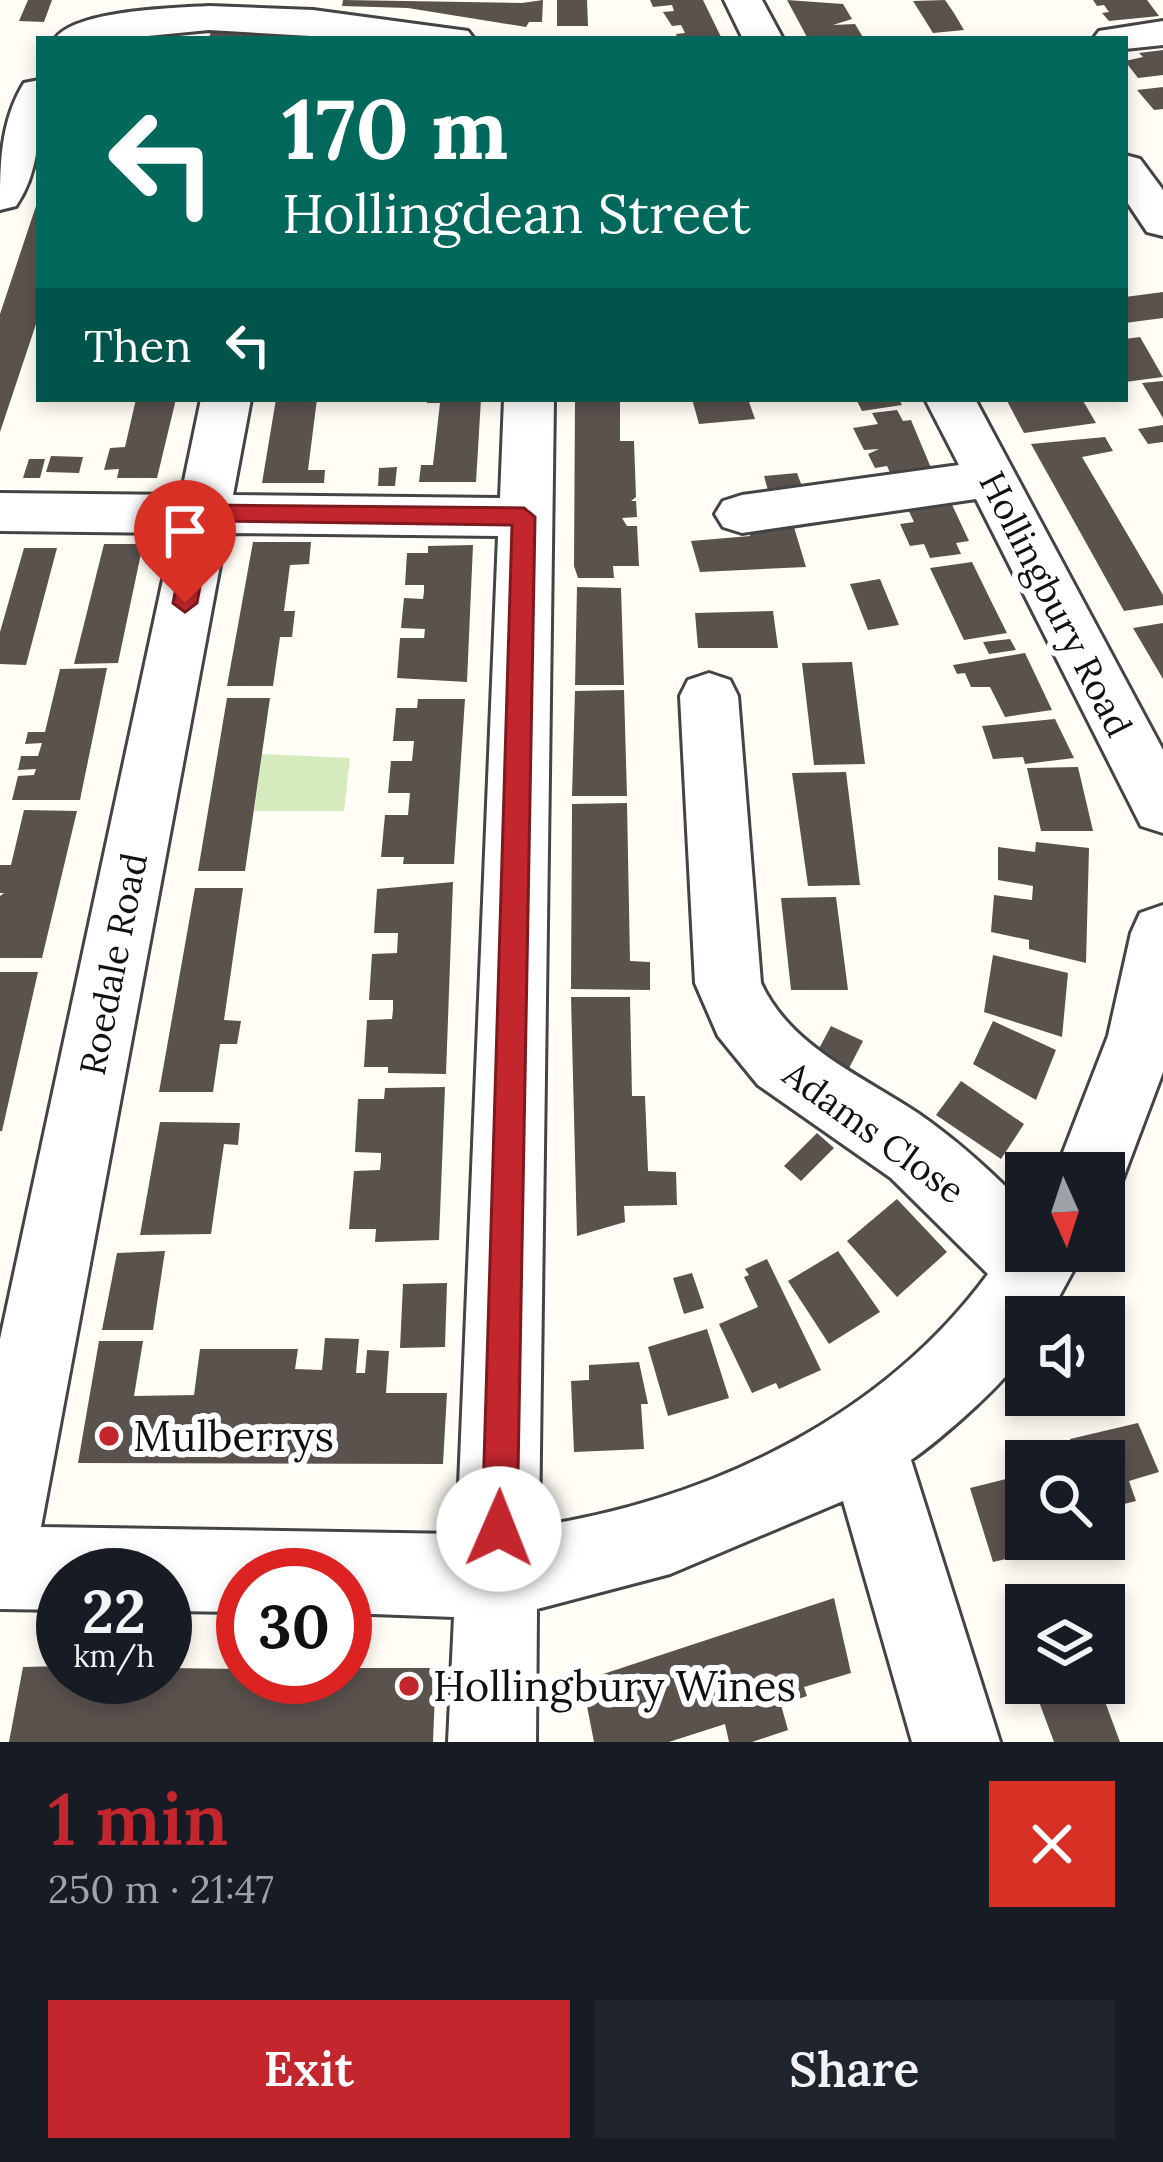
<!DOCTYPE html>
<meta charset="utf-8">
<style>
:root{--surface:#171b24;--page:#20242c;--text:#f1f3f6;--muted:#9ea1a6;--accent:#c4262e}
body{margin:0;font-family:Lora,serif;background:var(--page);color:var(--text);height:100vh;display:flex;flex-direction:column;font-size:45px;white-space:nowrap}
*{box-sizing:border-box;margin:0}
p{font-size:39px;color:var(--muted)}
.icon{flex:none;width:66px;height:66px;fill:none;stroke:currentColor;stroke-width:2;stroke-linecap:round;stroke-linejoin:round}
.map{position:relative;height:1742px;overflow:hidden}
.drawer{display:flex;flex-direction:column;background:var(--surface);flex:1}
.drawer>*{flex:none}
.hud{position:absolute;left:36px;top:36px;width:1092px;height:366px;border-radius:0px;box-shadow:0 6px 18px #0003;background:#00695c;color:#fff;overflow:hidden}
.needle{width:78px;rotate:177deg}
.buttons{position:absolute;left:1005px;top:1152px;display:grid;gap:24px}
.buttons a{display:grid;place-items:center;width:120px;height:120px;border-radius:0px;background:var(--surface);box-shadow:0 6px 18px #0003;font-size:60px}
.speed{position:absolute;left:36px;top:1548px;display:flex;gap:24px;font-size:60px;font-weight:700;text-align:center}
.speed>*{display:grid;place-content:center;width:156px;height:156px;border-radius:50%;background:var(--surface);box-shadow:0 6px 18px #0003;line-height:1}
.speed small{font-size:30px;font-weight:400}
.speed .limit{border:18px solid #d22;background:#fff;color:#111}
.pin{position:absolute;display:grid;place-items:center;width:102px;height:102px;color:#fff;margin:-123px -51px;border-radius:50% 50% 50% 0;rotate:-45deg;box-shadow:0 0 12px #0007}
.pin .icon{rotate:45deg}
.me{position:absolute;width:132px;margin:-66px;rotate:1deg;stroke-linejoin:round;filter:drop-shadow(0 0 9px #0008)}
.turn{display:flex;align-items:center;gap:42px;height:252px;padding:0 48px;font-size:54px}
.turn .icon{width:156px;height:156px;stroke-width:2.5}
.turn b{display:block;font-size:84px;line-height:102px}
.then{display:flex;align-items:center;height:114px;padding:0 48px;background:#0003;gap:24px;font-size:45px}
.round{display:grid;place-items:center;flex:none;width:126px;height:126px;border-radius:0px;background:var(--page)}
.headline{display:flex;align-items:center;justify-content:space-between;height:204px;padding:0 48px}
h1{font-size:72px;font-weight:600;line-height:90px;color:var(--accent)}
.cta{display:flex;gap:24px;margin-top:auto;padding:24px 48px}
.cta a{flex:1;height:138px;border-radius:0px;background:var(--accent);color:#fff;font-size:48px;font-weight:600;line-height:138px;text-align:center}
.cta a+a{background:var(--page);color:var(--text)}
.map>svg:first-child{display:block}
</style>
<div class="map">
<svg width="1163" height="1742" viewBox="0 0 1163 1742">
<rect width="100%" height="100%" fill="#fffdf5"/>
<path fill="#d5ebbd" d="M 262,754 L 350,758 L 344,811 L 254,811 Z"/>
<path fill="#5a524d" d="M 28,0 L 52,0 L 44,22 L 19,21 Z
M 343,0 L 522,3 L 543,0 L 542,22 L 529,22 L 526,27 L 408,8 L 342,6 Z
M 557,0 L 587,0 L 588,26 L 557,26 Z
M 650,0 L 703,0 L 722,39 L 678,39 L 676,34 L 685,33 L 681,25 L 672,26 L 663,12 L 674,11 L 672,5 L 653,7 Z
M 787,0 L 843,4 L 852,19 L 833,25 L 855,24 L 864,39 L 808,39 Z
M 945,0 L 954,13 L 964,30 L 933,33 L 913,1 Z
M 1093,0 L 1147,0 L 1159,16 L 1109,21 L 1102,13 L 1109,12 L 1104,5 L 1097,6 Z
M 211,31 L 260,31 L 258,39 L 209,39 Z
M 1163,50 L 1163,75 L 1138,78 L 1125,61 L 1143,57 L 1139,53 Z
M 1163,87 L 1163,109 L 1154,110 L 1137,90 Z
M 38,200 L 39,315 L 0,432 L 0,314 Z
M 1163,292 L 1163,318 L 1125,323 L 1125,297 Z
M 1140,337 L 1163,377 L 1125,382 L 1125,339 Z
M 1163,381 L 1163,418 L 1142,383 Z
M 136,399 L 176,399 L 157,478 L 117,478 L 119,469 L 104,470 L 110,448 L 125,447 Z
M 276,399 L 317,399 L 308,470 L 325,470 L 324,483 L 262,483 Z
M 427,399 L 481,399 L 476,482 L 419,482 L 421,465 L 433,465 L 440,403 L 427,403 Z
M 575,399 L 620,399 L 620,441 L 634,441 L 636,497 L 631,501 L 636,501 L 637,517 L 622,518 L 627,526 L 637,526 L 639,566 L 613,566 L 614,578 L 578,578 L 574,566 Z
M 692,399 L 748,399 L 755,419 L 699,424 Z
M 856,399 L 899,399 L 902,405 L 862,411 Z
M 1006,399 L 1082,399 L 1096,423 L 1024,433 Z
M 897,410 L 903,421 L 911,420 L 934,475 L 894,481 L 887,466 L 875,468 L 868,454 L 879,449 L 864,450 L 853,428 L 878,424 L 872,413 Z
M 1163,425 L 1163,442 L 1148,444 L 1138,429 Z
M 1105,437 L 1113,451 L 1082,457 L 1163,595 L 1163,605 L 1124,611 L 1031,444 Z
M 51,456 L 83,457 L 79,473 L 46,472 Z
M 29,459 L 45,459 L 40,478 L 23,478 Z
M 397,467 L 395,486 L 378,486 L 379,468 Z
M 797,473 L 806,497 L 771,501 L 764,476 Z
M 947,494 L 969,541 L 956,543 L 961,554 L 930,558 L 924,544 L 910,546 L 900,524 L 914,522 L 904,501 Z
M 793,524 L 806,567 L 700,572 L 691,541 L 750,536 L 748,527 Z
M 253,542 L 311,542 L 309,564 L 290,565 L 284,611 L 295,611 L 292,637 L 280,637 L 273,686 L 227,686 Z
M 104,544 L 143,544 L 118,663 L 74,664 Z
M 473,545 L 467,682 L 397,678 L 400,638 L 424,638 L 425,629 L 401,628 L 404,598 L 423,599 L 424,592 L 424,585 L 405,585 L 407,553 L 428,553 L 428,546 Z
M 24,548 L 57,548 L 26,665 L 0,664 L 0,632 Z
M 972,562 L 994,607 L 1007,633 L 964,640 L 930,568 Z
M 880,579 L 899,625 L 868,630 L 850,584 Z
M 577,587 L 621,588 L 624,685 L 575,685 Z
M 773,611 L 778,648 L 698,648 L 695,613 Z
M 1163,623 L 1163,679 L 1133,628 Z
M 1010,639 L 1016,650 L 989,654 L 983,642 Z
M 1025,653 L 1052,710 L 1005,717 L 990,687 L 971,687 L 965,673 L 957,674 L 953,665 Z
M 852,662 L 865,764 L 814,765 L 802,663 Z
M 107,668 L 80,800 L 12,800 L 18,776 L 34,775 L 36,769 L 18,770 L 21,756 L 38,756 L 42,743 L 25,744 L 28,732 L 45,732 L 60,669 Z
M 624,690 L 627,796 L 572,796 L 575,691 Z
M 227,698 L 270,698 L 245,871 L 198,871 Z
M 418,699 L 465,699 L 454,864 L 403,864 L 404,857 L 381,857 L 385,815 L 408,815 L 410,793 L 388,793 L 391,761 L 412,761 L 414,741 L 393,741 L 396,708 L 417,708 Z
M 1055,719 L 1074,758 L 1025,764 L 1023,757 L 993,759 L 982,726 Z
M 1078,767 L 1093,831 L 1041,831 L 1027,768 Z
M 846,772 L 860,885 L 808,886 L 792,773 Z
M 627,803 L 630,961 L 650,962 L 650,990 L 571,989 L 572,804 Z
M 24,810 L 77,811 L 42,958 L 0,958 L 0,896 L 4,893 L 0,893 L 0,865 L 11,865 Z
M 1036,842 L 1089,848 L 1086,963 L 1029,949 L 1029,940 L 991,932 L 994,895 L 1032,900 L 1033,886 L 998,880 L 998,847 L 1035,852 Z
M 453,882 L 446,1074 L 388,1073 L 388,1067 L 364,1067 L 367,1020 L 392,1019 L 393,1010 L 393,1000 L 369,1000 L 372,954 L 397,953 L 398,933 L 374,933 L 377,889 Z
M 195,888 L 243,888 L 224,1020 L 241,1021 L 237,1044 L 220,1044 L 213,1092 L 159,1092 Z
M 836,897 L 848,990 L 791,990 L 781,898 Z
M 993,955 L 1068,973 L 1062,1037 L 984,1012 Z
M 0,972 L 38,972 L 2,1131 L 0,1131 Z
M 571,997 L 630,997 L 632,1096 L 645,1096 L 648,1171 L 676,1172 L 677,1205 L 624,1206 L 625,1222 L 577,1236 Z
M 993,1021 L 1056,1050 L 1036,1100 L 973,1064 Z
M 831,1026 L 863,1041 L 847,1072 L 815,1056 Z
M 961,1081 L 1024,1124 L 1001,1159 L 936,1115 Z
M 445,1087 L 439,1240 L 375,1242 L 376,1229 L 349,1229 L 354,1171 L 380,1170 L 381,1160 L 381,1153 L 355,1152 L 358,1099 L 384,1099 L 385,1088 Z
M 160,1122 L 240,1123 L 238,1145 L 224,1144 L 211,1234 L 140,1235 Z
M 817,1133 L 834,1148 L 801,1181 L 784,1166 Z
M 897,1199 L 947,1252 L 897,1297 L 847,1241 Z
M 165,1251 L 153,1330 L 102,1330 L 117,1253 Z
M 838,1251 L 880,1312 L 829,1344 L 788,1281 Z
M 767,1259 L 821,1370 L 779,1389 L 776,1383 L 752,1393 L 719,1324 L 758,1307 L 744,1277 L 749,1275 L 745,1269 Z
M 692,1273 L 704,1308 L 684,1314 L 673,1278 Z
M 447,1283 L 445,1347 L 400,1348 L 403,1284 Z
M 707,1329 L 729,1398 L 668,1416 L 648,1347 Z
M 325,1338 L 359,1339 L 356,1373 L 365,1373 L 367,1350 L 389,1351 L 386,1393 L 447,1393 L 443,1464 L 78,1463 L 99,1341 L 143,1341 L 134,1396 L 194,1395 L 200,1349 L 298,1349 L 295,1369 L 322,1370 Z
M 639,1362 L 648,1404 L 641,1404 L 644,1449 L 574,1452 L 571,1381 L 589,1380 L 589,1365 Z
M 1138,1423 L 1159,1472 L 1129,1481 L 1136,1501 L 1104,1509 L 1104,1461 L 1078,1461 L 1070,1439 Z
M 1026,1474 L 1026,1539 L 1060,1539 L 1062,1546 L 993,1562 L 970,1488 Z
M 834,1598 L 851,1673 L 804,1687 L 807,1696 L 781,1705 L 788,1730 L 752,1742 L 729,1742 L 725,1724 L 669,1742 L 594,1742 L 582,1681 Z
M 63,1666 L 63,1677 L 165,1677 L 165,1668 L 243,1669 L 243,1677 L 345,1677 L 345,1668 L 436,1668 L 433,1742 L 9,1742 L 23,1667 Z
M 1032,1683 L 1098,1683 L 1120,1742 L 1054,1742 Z"/>
<g fill="none" stroke-linecap="round" stroke-linejoin="round">
<defs>
<path id="minor" d="M 724,0 L 762,0 L 783,39 L 743,39 Z
M 209,6 L 313,10 L 468,31 L 474,39 L 363,39 L 209,30 L 117,39 L 55,39 C 75,10 175,8 209,6 Z
M 1163,21 L 1163,45 L 1125,49 L 1125,39 L 1093,39 L 1099,31 Z
M 39,80 C 39,124 42,168 16,206 L 0,210 C 0,165 0,122 24,83 Z
M 1125,155 L 1140,159 L 1163,190 L 1163,236 L 1147,232 L 1125,199 Z
M 201,399 L 251,399 L 233,495 L 500,498 L 504,399 L 554,399 L 539,1526 C 712,1499 883,1417 988,1274 L 891,1178 L 758,1085 L 718,1036 L 695,983 L 680,696 L 688,680 L 709,673 L 730,680 L 738,696 L 761,983 C 791,1048 863,1076 919,1114 C 958,1141 993,1173 1026,1207 L 1026,1251 L 1084,1251 L 1048,1317 L 1026,1317 C 1026,1325 1028,1338 1026,1346 C 1019,1373 936,1443 911,1460 L 1000,1742 L 912,1742 L 843,1501 L 670,1574 L 537,1609 L 536,1742 L 448,1742 L 454,1617 L 345,1613 L 345,1575 L 243,1575 L 243,1612 L 165,1611 L 165,1575 L 63,1575 L 63,1610 L 0,1609 L 0,1339 L 173,533 L 0,531 L 0,493 L 181,495 ZM 226,533 L 498,536 L 457,1534 L 41,1527 Z
M 925,399 L 975,399 L 1163,750 L 1163,833 L 1141,826 L 976,499 L 742,533 L 723,527 L 715,514 L 723,501 L 742,495 L 959,465 Z
M 1163,905 L 1163,1072 L 1116,1197 L 1104,1202 L 1104,1173 L 1055,1173 L 1108,1036 L 1131,933 L 1140,913 Z"/>
</defs>
<use href="#minor" stroke="#444" stroke-width="6"/>
<use href="#minor" fill="#fff" fill-rule="evenodd"/>
</g>
<path fill="#c4262e" stroke="#7f191e" stroke-width="3" d="M 202,505 L 524,508 L 535,517 L 517,1529 L 512,1542 L 499,1547 L 487,1542 L 482,1529 L 512,525 L 212,521 L 197,603 L 185,612 L 173,603 L 191,513 Z"/>
<g fill="#c4262e" stroke="#fff" stroke-width="4.5">
<circle cx="109" cy="1436" r="12"/>
<circle cx="409" cy="1686" r="12"/>
</g>
<g text-anchor="middle" stroke-width="12" stroke-linejoin="round" paint-order="stroke">
<g font-size="36" fill="#111" stroke="#fff">
<text transform="translate(1056 604) rotate(63)" y="13">Hollingbury Road</text>
<text transform="translate(113 964) rotate(-79)" y="13">Roedale Road</text>
<text transform="translate(874 1132) rotate(36)" y="13">Adams Close</text>
</g>
<g font-size="42" fill="#111" stroke="#fff" text-anchor="start">
<text x="133" y="1451">Mulberrys</text>
<text x="433" y="1701">Hollingbury Wines</text>
</g>
</g>
</svg>
<div class="buttons">
<a><svg class="needle" viewBox="-14 -14 28 28"><path d="M0-13l5 13h-10z" fill="#e53935"/><path d="M0 13l5-13h-10z" fill="#9ea1a6"/></svg></a>
<a><svg class="icon" aria-label="sound" viewBox="0 0 24 24"><path d="M4 9h4l5-4v14l-5-4H4zM17 9q2 3 0 6"/></svg></a>
<a><svg class="icon" aria-label="search" viewBox="0 0 24 24"><circle cx="10" cy="10" r="6"/><path d="M15 15l6 6"/></svg></a>
<a><svg class="icon" aria-label="layers" viewBox="0 0 24 24"><path d="M12 4l9 5-9 5-9-5zM3 14l9 5 9-5"/></svg></a>
</div>
<div class="speed"><div>22<small>km/h</small></div><div class="limit">30</div></div>
<div class="pin" style="left:185px;top:603px;background:#d93025"><svg class="icon" aria-label="arrive" viewBox="0 0 24 24"><path d="M6 21V4h12l-3 4 3 4H6"/></svg></div>
<svg class="me" style="left:499px;top:1529px" viewBox="-20 -20 40 40"><circle r="19" fill="#fff"/><path d="M0-13L10 11 0 6-10 11z" fill="#c4262e"/></svg>
<div class="hud">
<div class="turn"><svg class="icon" aria-label="left" viewBox="0 0 24 24"><path d="M17 20v-9H6M10 6l-5 5 5 5"/></svg><div><b>170 m</b>Hollingdean Street</div></div>
<div class="then">Then<svg class="icon" aria-label="left" viewBox="0 0 24 24"><path d="M17 20v-9H6M10 6l-5 5 5 5"/></svg></div>
</div>
</div>
<section class="drawer">
<div class="headline"><div><h1>1 min</h1><p>250 m · 21:47</p></div><a class="round" style="background:#d93025;color:#fff"><svg class="icon" aria-label="close" viewBox="0 0 24 24"><path d="M6 6l12 12M18 6L6 18"/></svg></a></div>
<div class="cta"><a>Exit</a><a>Share</a></div>
</section>
